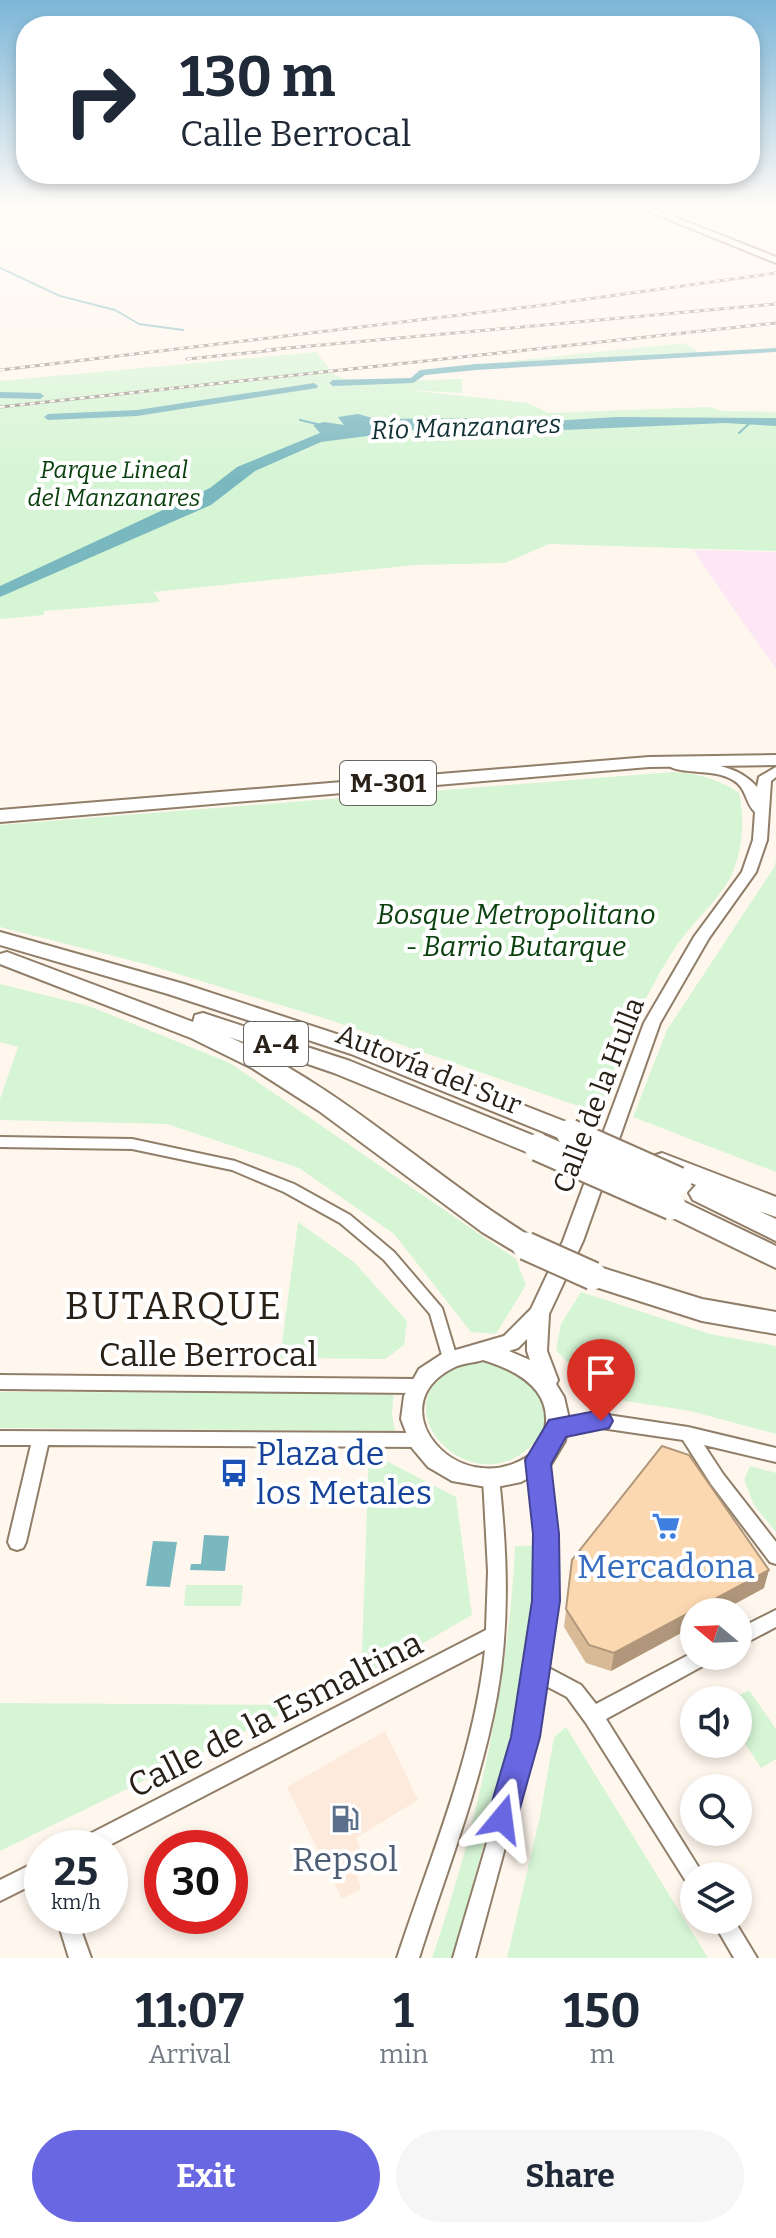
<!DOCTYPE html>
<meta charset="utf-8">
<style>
:root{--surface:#fff;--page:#f6f6f7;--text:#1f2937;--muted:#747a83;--accent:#6967e1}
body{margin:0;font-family:Bitter,serif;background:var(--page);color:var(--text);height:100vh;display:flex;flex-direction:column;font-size:30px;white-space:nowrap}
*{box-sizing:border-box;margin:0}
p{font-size:26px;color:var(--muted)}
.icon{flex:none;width:44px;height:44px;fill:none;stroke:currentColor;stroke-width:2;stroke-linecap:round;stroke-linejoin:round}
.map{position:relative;height:1958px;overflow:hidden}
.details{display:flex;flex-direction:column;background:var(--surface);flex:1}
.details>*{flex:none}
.hud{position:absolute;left:16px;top:16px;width:744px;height:168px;border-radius:32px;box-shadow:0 4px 12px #0003;background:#fff;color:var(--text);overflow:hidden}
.needle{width:52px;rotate:289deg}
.tools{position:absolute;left:680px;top:1598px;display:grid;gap:16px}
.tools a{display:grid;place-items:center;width:72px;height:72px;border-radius:50%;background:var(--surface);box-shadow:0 4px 12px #0003;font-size:40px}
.speed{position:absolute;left:24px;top:1830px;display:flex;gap:16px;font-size:40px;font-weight:700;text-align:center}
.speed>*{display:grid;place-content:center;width:104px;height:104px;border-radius:50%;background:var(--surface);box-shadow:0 4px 12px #0003;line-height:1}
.speed small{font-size:20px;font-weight:400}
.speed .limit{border:12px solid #d22;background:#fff;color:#111}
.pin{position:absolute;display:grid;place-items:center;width:68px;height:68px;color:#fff;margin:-82px -34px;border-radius:50% 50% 50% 0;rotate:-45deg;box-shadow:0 0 8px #0007}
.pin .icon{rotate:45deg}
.me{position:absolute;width:88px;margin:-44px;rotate:16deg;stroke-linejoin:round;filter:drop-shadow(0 0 6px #0008)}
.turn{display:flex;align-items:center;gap:28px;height:168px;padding:0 32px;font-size:36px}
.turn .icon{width:104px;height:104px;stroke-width:2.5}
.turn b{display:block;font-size:56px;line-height:68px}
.eta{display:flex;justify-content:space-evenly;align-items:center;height:136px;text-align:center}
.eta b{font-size:48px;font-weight:700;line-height:56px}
.button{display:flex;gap:16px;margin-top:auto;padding:16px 32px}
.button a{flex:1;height:92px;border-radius:48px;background:var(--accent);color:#fff;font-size:32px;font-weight:700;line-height:92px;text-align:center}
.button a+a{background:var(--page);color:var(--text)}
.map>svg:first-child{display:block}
</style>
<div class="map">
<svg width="776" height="1958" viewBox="0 0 776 1958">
<rect width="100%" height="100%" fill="#fff7ed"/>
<path fill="#fdeada" d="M 385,1731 L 418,1800 L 356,1838 L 364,1860 L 353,1864 L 361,1889 L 342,1899 L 287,1787 Z"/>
<path fill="#fde7f4" d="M 693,550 L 776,552 L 776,668 L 742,621 Z"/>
<path fill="#d6f5d5" d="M 684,343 L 700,353 L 492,363 Z
M 316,352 L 335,375 L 354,382 L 462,379 L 462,393 L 407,390 L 528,403 L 548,413 L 709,407 L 723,411 L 776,412 L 776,551 L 549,544 L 505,563 L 415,565 L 154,592 L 160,602 L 44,611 L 44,615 L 0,619 L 0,381 Z
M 673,772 C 699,774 717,778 739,793 C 746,822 742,863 724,888 C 708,910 688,928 673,951 C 648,990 609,1068 601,1114 L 333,1021 L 145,964 L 0,927 L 0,825 Z
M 776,858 L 776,1172 L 633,1117 L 667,1030 L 775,866 Z
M 0,984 L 89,1006 L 230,1063 L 516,1259 L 526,1285 L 496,1334 L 471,1332 L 394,1234 L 299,1168 L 167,1124 L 0,1120 L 0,1099 L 18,1047 L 0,1042 Z
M 298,1222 L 354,1262 L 407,1321 L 404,1345 L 385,1359 L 280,1358 Z
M 581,1292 L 710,1334 L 776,1346 L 776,1434 L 690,1411 L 600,1397 L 556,1350 L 561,1324 Z
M 477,1362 C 524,1365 577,1412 524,1452 C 457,1502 368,1386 477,1362 Z
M 0,1392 L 394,1393 L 392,1414 L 395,1431 L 0,1428 Z
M 369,1452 L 456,1497 L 472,1615 L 361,1679 Z
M 750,1466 L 776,1473 L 776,1532 L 754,1505 L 744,1480 Z
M 546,1545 L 523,1674 L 517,1727 L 452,1958 L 432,1958 C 476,1830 509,1681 515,1546 Z
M 186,1585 L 243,1585 L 241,1606 L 184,1606 Z
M 749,1690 L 776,1729 L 776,1759 L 761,1768 L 738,1733 L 738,1700 L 730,1700 Z
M 0,1703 L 299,1705 L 0,1851 Z
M 566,1727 L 708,1958 L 507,1958 L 540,1816 L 554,1737 Z"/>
<path fill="#7ab8c0" d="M 358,414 L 376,419 L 486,418 L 519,423 L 616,417 L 776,418 L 776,426 L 725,423 L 518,432 L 436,427 L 321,442 L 255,471 L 211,505 L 0,597 L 0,586 L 210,488 L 237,467 L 320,433 L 313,425 L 324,422 L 344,425 L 338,417 Z
M 204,1535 L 229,1536 L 225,1571 L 190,1570 L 191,1564 L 201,1564 Z
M 153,1541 L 177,1542 L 170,1587 L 146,1586 Z"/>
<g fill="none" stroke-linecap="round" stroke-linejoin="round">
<path stroke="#7ab8c0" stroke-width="2" d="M 0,268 L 60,296 L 115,310 L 139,324 L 183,330
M 300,420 L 321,425
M 739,433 L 752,421"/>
<path fill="#7ab8c0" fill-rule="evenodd" d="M 776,348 L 776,352 L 476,370 L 425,375 L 413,383 L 333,386 L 329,383 L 333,380 L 411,378 L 420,370 L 476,364 Z
M 314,383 L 318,386 L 317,388 L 137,416 L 48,420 L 44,417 L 48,414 L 137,410 Z
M 0,392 L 40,393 L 44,396 L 40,399 L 0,398 Z"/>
<defs>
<path id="street" d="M 0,1137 L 132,1139 L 235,1161 L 294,1184 L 350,1215 L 394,1252 L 442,1308 L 457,1358 L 454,1362 L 449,1364 L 444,1362 L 430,1314 L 384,1260 L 340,1223 L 284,1192 L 232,1170 L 132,1149 L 0,1147 Z
M 0,1375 L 416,1379 L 422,1381 L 424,1386 L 422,1391 L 416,1393 L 0,1389 Z
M 601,1414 L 688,1427 L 776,1448 L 776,1462 L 704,1445 L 723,1474 L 776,1542 L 776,1564 L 770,1562 L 711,1484 L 683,1440 L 601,1428 L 558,1434 L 552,1432 L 550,1427 L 552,1422 L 558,1420 Z
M 0,1431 L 417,1433 L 423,1435 L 425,1440 L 423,1445 L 417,1447 L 48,1445 L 26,1542 L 23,1548 L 17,1550 L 11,1548 L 8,1542 L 31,1445 L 0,1445 Z
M 538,1453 L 544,1455 L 546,1460 C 554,1532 559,1594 547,1667 L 581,1685 L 596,1704 L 694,1652 L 694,1656 L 713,1656 L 710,1662 L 606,1719 L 704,1876 L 694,1876 L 694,1886 L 687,1883 L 586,1723 L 567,1697 L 544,1685 L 523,1781 L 475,1958 L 453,1958 C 476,1878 502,1799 519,1718 C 522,1704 529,1684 526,1670 C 532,1655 533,1638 535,1622 C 541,1567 535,1514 530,1460 L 532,1455 Z
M 491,1471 L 497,1473 L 499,1478 C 507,1550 510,1624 497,1696 C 481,1785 446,1872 419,1958 L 397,1958 C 430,1857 474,1756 485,1650 L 104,1848 L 73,1848 L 76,1841 L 486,1630 L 488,1571 L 483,1478 L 485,1473 Z
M 776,1610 L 776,1627 L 738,1647 L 738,1629 Z
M 42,1859 L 42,1880 L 0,1901 L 0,1880 Z
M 56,1916 L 76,1916 L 91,1958 L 69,1958 Z
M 712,1920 L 734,1920 L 757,1958 L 734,1958 Z"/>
<path id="secondary" d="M 685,762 C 711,763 739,766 757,787 L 759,777 L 776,767 L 776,777 L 771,781 L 767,840 L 756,872 L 709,938 L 660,1023 L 583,1241 L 549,1314 L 547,1351 L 558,1380 L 556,1384 L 564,1397 L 569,1419 L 565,1441 L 550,1466 L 521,1482 L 492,1488 L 452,1481 L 428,1467 L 412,1448 L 401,1419 L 404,1396 L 419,1369 L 442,1354 L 504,1336 L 531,1309 L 563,1241 L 644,1023 L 694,937 L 742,872 L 753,840 L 755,812 C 745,803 747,788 733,780 C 713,768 683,775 669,766 L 671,763 ZM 527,1339 L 527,1351 L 530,1360 L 509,1351 L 518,1348 ZM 483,1360 C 516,1370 553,1389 545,1430 C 543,1440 538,1449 530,1455 C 459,1504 376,1407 453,1368 C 462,1363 474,1363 483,1360 Z"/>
<path id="highway" d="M 636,206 L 647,206 L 776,257 L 776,263 Z
M 776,755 L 776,765 L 649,767 L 0,822 L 0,810 L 649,757 Z
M 0,932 L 184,984 L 367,1044 L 579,1127 L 582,1133 L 579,1139 L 570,1142 L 561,1139 L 351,1054 L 168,994 L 0,945 Z
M 7,952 L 193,1022 L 195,1015 L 203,1013 L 350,1061 L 547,1141 L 550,1147 L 547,1153 L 538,1156 L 529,1153 L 334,1073 L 229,1037 C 341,1086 431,1176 535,1239 L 539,1246 L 535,1253 L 526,1256 L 517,1253 L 482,1232 L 319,1111 L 252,1068 L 191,1038 L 0,964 L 0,954 Z
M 662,1153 L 776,1197 L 776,1217 L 759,1211 L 776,1219 L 776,1241 L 693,1200 L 689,1193 L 696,1185 L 653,1168 L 649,1162 L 653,1156 Z
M 672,1196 L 776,1246 L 776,1268 L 663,1213 L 659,1206 L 663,1199 Z
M 593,1265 L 702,1299 L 776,1312 L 776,1334 L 702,1321 L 583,1283 L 579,1276 L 583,1269 Z"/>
</defs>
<use href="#street" stroke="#907e68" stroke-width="4"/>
<use href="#secondary" stroke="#907e68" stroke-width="4"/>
<use href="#highway" stroke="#907e68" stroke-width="4"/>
<use href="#street" fill="#fff" fill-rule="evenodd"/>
<use href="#secondary" fill="#fff" fill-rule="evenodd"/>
<use href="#highway" fill="#fff" fill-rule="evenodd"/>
<defs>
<path id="rail" d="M 266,350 L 776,304
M 187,359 L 275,350
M 0,370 L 544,305 L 776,273
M 0,407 L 776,323"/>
</defs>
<use href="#rail" stroke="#9c948a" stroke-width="3"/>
<use href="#rail" stroke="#fff" stroke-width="2" stroke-dasharray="5" stroke-linecap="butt"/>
<defs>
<path id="highway-bridge" d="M 570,1133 L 678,1181
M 538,1147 L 672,1206
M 526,1246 L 593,1276"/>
</defs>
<use href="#highway-bridge" stroke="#907e68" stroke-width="31" stroke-linecap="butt"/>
<use href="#highway-bridge" stroke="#fff" stroke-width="27"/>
</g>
<path fill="#d8ba97" d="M 572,1560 L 764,1588 L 720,1612 L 694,1612 L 694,1626 L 611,1671 L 586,1663 L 564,1627 Z"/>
<path fill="#b0977b" d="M 769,1570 L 764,1588 L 720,1612 L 694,1612 L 694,1626 L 611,1671 L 614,1653 Z"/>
<path fill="#fbd8b0" stroke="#b0977b" stroke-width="2" d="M 662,1446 L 689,1455 L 769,1570 L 614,1653 L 589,1645 L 566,1609 L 572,1560 Z"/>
<linearGradient id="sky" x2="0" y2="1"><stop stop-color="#7cb6d8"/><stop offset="0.43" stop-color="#fffbf7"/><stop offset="1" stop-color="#fffbf7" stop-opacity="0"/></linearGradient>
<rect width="776" height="480" fill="url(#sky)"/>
<path fill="#6967e1" stroke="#444392" stroke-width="2" d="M 601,1410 L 609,1413 L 613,1421 L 609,1428 L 566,1437 L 551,1464 L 559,1534 L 560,1601 L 540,1737 L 517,1819 L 513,1830 L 502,1834 L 492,1830 L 487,1819 L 511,1737 L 532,1601 L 533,1534 L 525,1460 L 549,1420 Z"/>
<defs>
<symbol id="bus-bare" viewBox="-9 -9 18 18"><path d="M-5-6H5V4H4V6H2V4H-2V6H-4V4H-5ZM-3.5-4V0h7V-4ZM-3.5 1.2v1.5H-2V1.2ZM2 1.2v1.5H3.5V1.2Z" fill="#1a4fb4" stroke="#fff" stroke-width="2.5" paint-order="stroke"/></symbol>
<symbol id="supermarket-bare" viewBox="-9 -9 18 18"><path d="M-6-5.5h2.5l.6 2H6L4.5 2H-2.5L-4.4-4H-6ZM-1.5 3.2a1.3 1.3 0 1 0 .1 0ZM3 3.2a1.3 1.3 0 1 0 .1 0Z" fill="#3f7fe0" stroke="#fff" stroke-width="2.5" paint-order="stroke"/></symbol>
<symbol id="fuel-bare" viewBox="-9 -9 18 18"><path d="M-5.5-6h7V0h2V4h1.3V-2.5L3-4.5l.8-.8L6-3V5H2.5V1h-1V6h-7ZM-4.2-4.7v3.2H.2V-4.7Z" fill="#5c6f8a" stroke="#fff" stroke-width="2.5" paint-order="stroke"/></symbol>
</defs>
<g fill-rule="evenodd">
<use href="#bus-bare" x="214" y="1453" width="40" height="40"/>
<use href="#supermarket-bare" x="646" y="1506" width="40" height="40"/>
<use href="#fuel-bare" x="325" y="1799" width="40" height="40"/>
</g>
<g text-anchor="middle" stroke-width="8" stroke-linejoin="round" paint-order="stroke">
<g font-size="24" font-style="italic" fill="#0b400f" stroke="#fff">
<text x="114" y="478">Parque Lineal<tspan x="114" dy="28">del Manzanares</tspan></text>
</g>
<g font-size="26" font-style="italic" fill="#123236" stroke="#fff">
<text transform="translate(466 427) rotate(-2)" y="9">Río Manzanares</text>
</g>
<g fill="#fff" stroke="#69645d" stroke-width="2">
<rect x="340" y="761" width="96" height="44" rx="6"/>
<rect x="244" y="1022" width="64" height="44" rx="6"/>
</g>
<g font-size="26" font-weight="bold" fill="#292118">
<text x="388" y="792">M-301</text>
<text x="276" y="1053">A-4</text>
</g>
<g font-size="28" font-style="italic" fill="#0b400f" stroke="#fff">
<text x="516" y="924">Bosque Metropolitano<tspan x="516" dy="32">- Barrio Butarque</tspan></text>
</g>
<g font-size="28" fill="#292118" stroke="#fff">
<text transform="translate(429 1069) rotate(22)" y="10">Autovía del Sur</text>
<text transform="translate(598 1095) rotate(-69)" y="10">Calle de la Hulla</text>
</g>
<g font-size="34" fill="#292118" stroke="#fff">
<text x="208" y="1366">Calle Berrocal</text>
<text transform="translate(275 1714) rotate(-27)" y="12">Calle de la Esmaltina</text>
</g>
<g font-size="34" fill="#164399" stroke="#fff" text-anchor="start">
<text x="256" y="1465">Plaza de<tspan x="256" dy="39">los Metales</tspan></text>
</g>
<g font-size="34" fill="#366cbe" stroke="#fff">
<text x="666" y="1578">Mercadona</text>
</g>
<g font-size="34" fill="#4e5e75" stroke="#fff">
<text x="345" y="1871">Repsol</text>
</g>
<g font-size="38" letter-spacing="2" fill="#292118" stroke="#fff">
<text x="174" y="1319">BUTARQUE</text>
</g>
</g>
</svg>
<div class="tools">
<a><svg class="needle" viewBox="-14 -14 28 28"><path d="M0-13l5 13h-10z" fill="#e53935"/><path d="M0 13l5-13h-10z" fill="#747a83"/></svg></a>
<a><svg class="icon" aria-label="sound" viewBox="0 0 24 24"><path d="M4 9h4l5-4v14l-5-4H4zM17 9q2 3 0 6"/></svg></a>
<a><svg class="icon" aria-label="search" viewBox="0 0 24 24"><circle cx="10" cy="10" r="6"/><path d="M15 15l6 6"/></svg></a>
<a><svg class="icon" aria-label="layers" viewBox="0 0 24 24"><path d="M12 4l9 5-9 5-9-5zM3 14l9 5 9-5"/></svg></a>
</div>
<div class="speed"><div>25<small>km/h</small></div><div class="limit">30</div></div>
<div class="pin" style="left:601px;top:1421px;background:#d93025"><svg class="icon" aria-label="arrive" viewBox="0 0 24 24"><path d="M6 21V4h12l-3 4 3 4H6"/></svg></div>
<svg class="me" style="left:502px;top:1819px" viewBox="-20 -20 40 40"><path d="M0-17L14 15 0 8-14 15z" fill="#6967e1" stroke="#fff" stroke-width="4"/></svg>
<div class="hud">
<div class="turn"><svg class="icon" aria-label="right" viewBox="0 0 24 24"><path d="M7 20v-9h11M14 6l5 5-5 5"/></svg><div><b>130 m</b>Calle Berrocal</div></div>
</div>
</div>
<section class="details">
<div class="eta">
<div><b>11:07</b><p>Arrival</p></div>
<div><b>1</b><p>min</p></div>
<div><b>150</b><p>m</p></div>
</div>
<div class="button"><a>Exit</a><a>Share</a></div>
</section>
